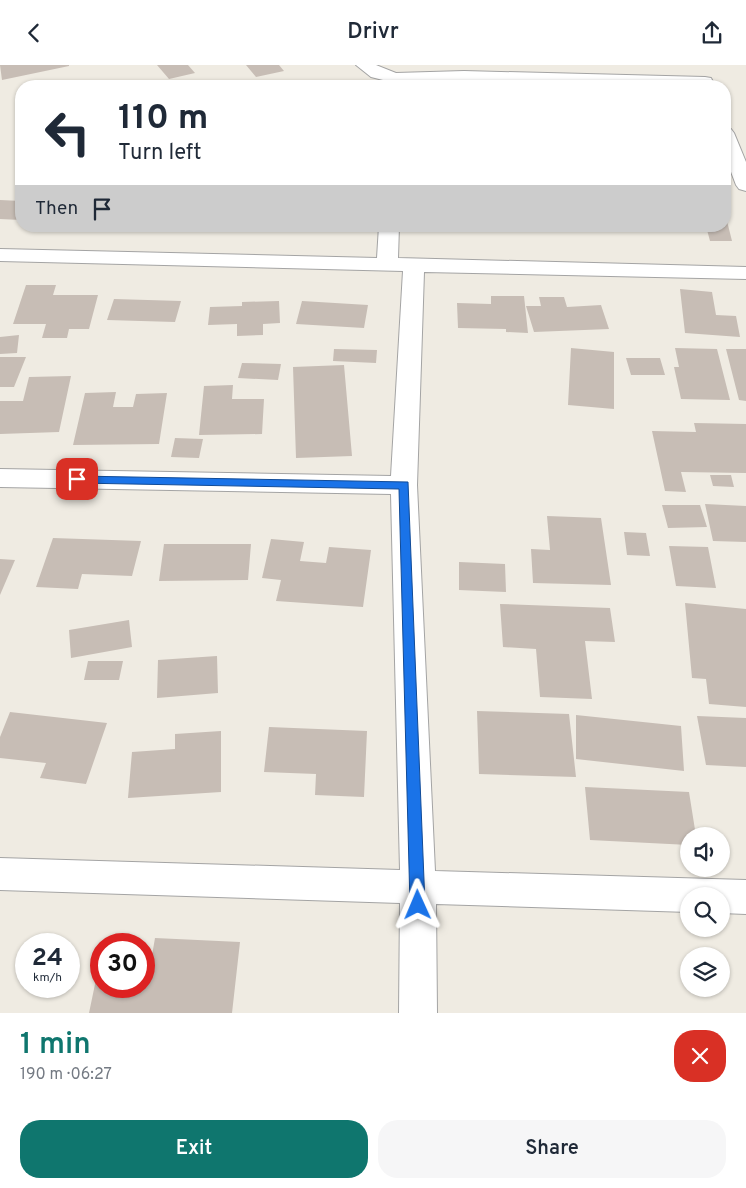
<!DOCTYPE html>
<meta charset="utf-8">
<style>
:root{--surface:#fff;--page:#f6f6f7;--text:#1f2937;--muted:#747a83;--accent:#0f766e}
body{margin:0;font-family:Overpass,sans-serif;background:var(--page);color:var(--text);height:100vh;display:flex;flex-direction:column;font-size:19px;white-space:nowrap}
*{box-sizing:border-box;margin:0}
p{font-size:16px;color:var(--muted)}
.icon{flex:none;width:28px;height:28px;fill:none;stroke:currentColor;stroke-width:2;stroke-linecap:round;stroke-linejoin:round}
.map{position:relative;height:948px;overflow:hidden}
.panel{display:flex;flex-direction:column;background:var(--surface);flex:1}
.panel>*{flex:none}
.guide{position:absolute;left:15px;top:15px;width:716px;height:152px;border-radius:20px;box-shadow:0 1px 4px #0004;background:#fff;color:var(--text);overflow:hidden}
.fabs{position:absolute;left:680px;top:762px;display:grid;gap:10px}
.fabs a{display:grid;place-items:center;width:50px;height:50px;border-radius:50%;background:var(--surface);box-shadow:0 1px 4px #0004;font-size:25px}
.speed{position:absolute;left:15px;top:868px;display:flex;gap:10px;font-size:25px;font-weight:700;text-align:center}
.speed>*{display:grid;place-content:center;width:65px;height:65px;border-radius:50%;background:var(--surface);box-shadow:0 1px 4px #0004;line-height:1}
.speed small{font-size:12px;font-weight:400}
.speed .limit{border:8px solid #d22;background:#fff;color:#111}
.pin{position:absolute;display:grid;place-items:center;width:42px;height:42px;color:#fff;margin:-21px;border-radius:10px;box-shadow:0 2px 8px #0006}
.me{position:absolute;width:55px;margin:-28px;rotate:359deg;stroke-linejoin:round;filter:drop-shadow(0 0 4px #0008)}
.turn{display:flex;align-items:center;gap:18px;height:105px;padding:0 20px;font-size:22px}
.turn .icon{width:65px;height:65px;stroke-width:2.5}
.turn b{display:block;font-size:35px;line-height:42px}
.then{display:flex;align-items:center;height:48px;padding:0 20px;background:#0003;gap:10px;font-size:19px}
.round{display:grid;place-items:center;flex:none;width:52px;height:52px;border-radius:20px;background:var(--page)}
.headline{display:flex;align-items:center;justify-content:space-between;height:85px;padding:0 20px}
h1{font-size:30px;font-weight:600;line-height:38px;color:var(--accent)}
.button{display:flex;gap:10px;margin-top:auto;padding:10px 20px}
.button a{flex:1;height:58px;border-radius:20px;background:var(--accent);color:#fff;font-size:20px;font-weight:600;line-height:58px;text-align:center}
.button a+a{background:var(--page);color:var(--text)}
header{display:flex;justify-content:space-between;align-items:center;height:65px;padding:0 20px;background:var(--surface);font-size:22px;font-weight:600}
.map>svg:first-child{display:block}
</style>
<header><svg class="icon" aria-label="back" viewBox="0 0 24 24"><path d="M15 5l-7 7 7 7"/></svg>Drivr<svg class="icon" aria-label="share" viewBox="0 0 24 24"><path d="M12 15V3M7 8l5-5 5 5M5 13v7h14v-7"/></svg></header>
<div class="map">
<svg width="746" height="948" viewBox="0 0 746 948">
<rect width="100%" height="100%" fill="#efebe2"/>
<path fill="#c7bdb5" d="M 0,0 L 69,0 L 69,1 L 2,15 Z
M 157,0 L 188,0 L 195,8 L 169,14 Z
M 246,0 L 279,0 L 284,6 L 256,12 Z
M 0,135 L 21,136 L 21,155 L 0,154 Z
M 726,152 L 732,176 L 710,176 L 706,161 L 725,161 Z
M 541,161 L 605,161 L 605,166 L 542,164 Z
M 26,220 L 56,220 L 53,230 L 98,230 L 89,264 L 69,264 L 67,273 L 42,273 L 46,259 L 13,259 Z
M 680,224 L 712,227 L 716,250 L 736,251 L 740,272 L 685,268 Z
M 491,231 L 524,231 L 528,268 L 506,267 L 506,264 L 458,263 L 457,238 L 491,239 Z
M 539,232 L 564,232 L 567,242 L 601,240 L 609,264 L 534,267 L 526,241 L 541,241 Z
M 114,234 L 181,236 L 175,257 L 107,255 Z
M 279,236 L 280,258 L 263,259 L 263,270 L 237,271 L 237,259 L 208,260 L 210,242 L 242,241 L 242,237 Z
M 302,236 L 368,240 L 364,263 L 296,259 Z
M 19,270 L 17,288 L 0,289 L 0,272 Z
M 571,283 L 614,287 L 614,344 L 568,340 Z
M 675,283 L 717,284 L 730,335 L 681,334 L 674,302 L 679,302 Z
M 334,284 L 377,285 L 376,298 L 333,296 Z
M 726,284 L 746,284 L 746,336 L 739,335 Z
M 0,292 L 26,292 L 14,322 L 0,322 Z
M 626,293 L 660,293 L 665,310 L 631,310 Z
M 242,298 L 281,299 L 278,315 L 238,313 Z
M 344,300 L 352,391 L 296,393 L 293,302 Z
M 71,311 L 59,367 L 0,369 L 0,336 L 23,336 L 29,312 Z
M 233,320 L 232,334 L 264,334 L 262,369 L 199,370 L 204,321 Z
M 116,327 L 113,342 L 133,342 L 136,329 L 167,328 L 159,379 L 73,380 L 85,328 Z
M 694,358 L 746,359 L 746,408 L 681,407 L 686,427 L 665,426 L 652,366 L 696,367 Z
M 175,373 L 203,374 L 199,393 L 171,392 Z
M 710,410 L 731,410 L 734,422 L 713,421 Z
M 705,439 L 746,441 L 746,477 L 713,476 Z
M 662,440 L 700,440 L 707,462 L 668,463 Z
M 547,451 L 601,453 L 611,520 L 533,518 L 531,484 L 550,485 Z
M 624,467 L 646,468 L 650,491 L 627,490 Z
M 53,473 L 141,476 L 132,511 L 82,509 L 78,524 L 36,522 Z
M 271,474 L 304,477 L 300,496 L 326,498 L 329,482 L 371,485 L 363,542 L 276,536 L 281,515 L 262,513 Z
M 164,479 L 251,479 L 248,515 L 159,516 Z
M 669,481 L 708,482 L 716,523 L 676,521 Z
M 0,494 L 15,495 L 0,530 Z
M 459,497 L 505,499 L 506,527 L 459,525 Z
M 685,538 L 746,544 L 746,642 L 709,639 L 706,614 L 692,613 Z
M 500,539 L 610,543 L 615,577 L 585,576 L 592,634 L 540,632 L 536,584 L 503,582 Z
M 129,555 L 132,582 L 71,593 L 69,565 Z
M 217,591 L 218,628 L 157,633 L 158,595 Z
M 88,596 L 123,596 L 119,615 L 84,615 Z
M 477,646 L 569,649 L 576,712 L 479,709 Z
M 10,647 L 107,658 L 86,719 L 40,713 L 46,698 L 0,693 L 0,672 Z
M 576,650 L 681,661 L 684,706 L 576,694 Z
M 697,651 L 746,653 L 746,702 L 706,700 Z
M 269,662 L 367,666 L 364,732 L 315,730 L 316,709 L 264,707 Z
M 221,666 L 221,727 L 128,733 L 132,687 L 175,684 L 175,669 Z
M 585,722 L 689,727 L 696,771 L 689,771 L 689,780 L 590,775 Z
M 155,873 L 240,877 L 232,948 L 89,948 L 99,900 L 101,900 L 101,921 L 144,921 L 144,902 L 150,902 Z"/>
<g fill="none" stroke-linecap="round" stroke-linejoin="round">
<defs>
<path id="street" d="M 356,0 L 376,0 L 396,8 L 464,6 L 705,12 L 711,13 L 713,17 L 708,21 L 464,16 L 395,18 L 371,12 Z
M 725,63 L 731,64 L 734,68 L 746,97 L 746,126 L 739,124 L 736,120 L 725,91 Z
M 379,161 L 399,161 L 398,193 L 746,202 L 746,214 L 424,207 L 417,420 L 435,806 L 746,815 L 746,849 L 721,848 L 721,831 L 689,831 L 689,847 L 436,839 L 437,948 L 399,948 L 400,838 L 0,825 L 0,793 L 400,805 L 391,429 L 0,422 L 0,404 L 391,411 L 403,206 L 0,196 L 0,184 L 377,193 Z"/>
</defs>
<use href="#street" stroke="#a4a4a4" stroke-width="2"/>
<use href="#street" fill="#fff" fill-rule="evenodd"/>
</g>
<path fill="#1a73e8" stroke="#114b97" d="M 77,411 L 408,417 L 425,840 L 423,845 L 418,848 L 413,845 L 410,840 L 399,424 L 77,418 L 72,414 Z"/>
</svg>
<div class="fabs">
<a><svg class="icon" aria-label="sound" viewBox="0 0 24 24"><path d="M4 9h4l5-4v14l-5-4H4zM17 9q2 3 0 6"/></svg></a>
<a><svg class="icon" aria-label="search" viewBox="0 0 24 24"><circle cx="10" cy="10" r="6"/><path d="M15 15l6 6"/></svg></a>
<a><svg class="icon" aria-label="layers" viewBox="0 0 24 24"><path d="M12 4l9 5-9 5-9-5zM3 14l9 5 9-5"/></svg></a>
</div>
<div class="speed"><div>24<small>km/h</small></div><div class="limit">30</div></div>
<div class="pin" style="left:77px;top:414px;background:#d93025"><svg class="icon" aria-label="arrive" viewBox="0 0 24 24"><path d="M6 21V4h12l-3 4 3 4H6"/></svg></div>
<svg class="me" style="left:418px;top:840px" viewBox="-20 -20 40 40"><path d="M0-17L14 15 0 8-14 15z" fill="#1a73e8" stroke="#fff" stroke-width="4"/></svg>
<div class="guide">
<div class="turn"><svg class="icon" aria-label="left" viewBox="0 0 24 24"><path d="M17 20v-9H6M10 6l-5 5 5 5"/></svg><div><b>110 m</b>Turn left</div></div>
<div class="then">Then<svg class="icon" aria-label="arrive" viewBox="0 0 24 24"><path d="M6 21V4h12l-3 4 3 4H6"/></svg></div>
</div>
</div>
<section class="panel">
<div class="headline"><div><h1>1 min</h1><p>190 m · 06:27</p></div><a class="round" style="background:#d93025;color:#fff"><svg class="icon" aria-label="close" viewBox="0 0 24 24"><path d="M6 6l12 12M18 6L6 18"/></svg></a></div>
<div class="button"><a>Exit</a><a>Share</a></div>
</section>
